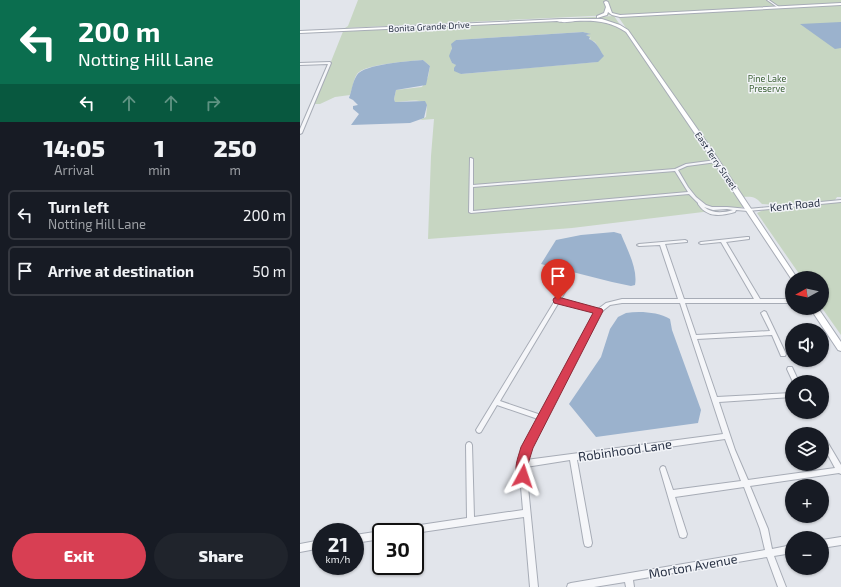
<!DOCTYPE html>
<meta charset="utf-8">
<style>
:root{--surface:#171b24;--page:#20242c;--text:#f1f3f6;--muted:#9ea1a6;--line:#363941;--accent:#d83f53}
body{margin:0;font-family:"Exo 2",sans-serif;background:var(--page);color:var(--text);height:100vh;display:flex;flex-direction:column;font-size:15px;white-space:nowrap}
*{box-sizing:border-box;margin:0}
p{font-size:13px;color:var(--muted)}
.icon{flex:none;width:22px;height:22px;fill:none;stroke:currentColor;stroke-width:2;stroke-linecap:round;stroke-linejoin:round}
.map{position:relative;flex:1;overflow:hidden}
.sheet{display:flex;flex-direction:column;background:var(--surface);width:300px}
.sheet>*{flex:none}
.guide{background:#0b6e4f;color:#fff;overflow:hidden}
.needle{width:26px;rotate:262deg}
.controls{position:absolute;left:485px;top:271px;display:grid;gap:8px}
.controls a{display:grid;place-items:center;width:44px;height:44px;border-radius:50%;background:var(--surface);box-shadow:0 1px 3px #0004;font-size:20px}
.speed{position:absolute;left:12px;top:523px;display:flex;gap:8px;font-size:20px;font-weight:700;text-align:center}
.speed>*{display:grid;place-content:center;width:52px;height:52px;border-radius:50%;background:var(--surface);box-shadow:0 1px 3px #0004;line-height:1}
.speed small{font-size:10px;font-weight:400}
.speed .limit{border:2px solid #111;border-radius:6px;background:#fff;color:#111}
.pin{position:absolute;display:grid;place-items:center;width:34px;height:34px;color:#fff;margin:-41px -17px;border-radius:50% 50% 50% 0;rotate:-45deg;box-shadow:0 0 4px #0007}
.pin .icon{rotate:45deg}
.me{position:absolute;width:44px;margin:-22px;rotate:5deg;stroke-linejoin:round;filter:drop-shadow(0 0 3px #0008)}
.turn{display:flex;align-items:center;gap:14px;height:84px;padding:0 12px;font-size:18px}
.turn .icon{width:52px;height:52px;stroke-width:2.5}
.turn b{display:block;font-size:28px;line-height:34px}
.lanes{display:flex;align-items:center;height:38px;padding:0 12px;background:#0003;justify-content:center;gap:20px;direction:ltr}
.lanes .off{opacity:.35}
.eta{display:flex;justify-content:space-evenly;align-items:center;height:68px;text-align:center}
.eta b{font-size:24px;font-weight:800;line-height:28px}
.action{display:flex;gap:8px;margin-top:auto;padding:8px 12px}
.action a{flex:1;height:46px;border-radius:24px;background:var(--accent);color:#fff;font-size:16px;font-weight:800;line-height:46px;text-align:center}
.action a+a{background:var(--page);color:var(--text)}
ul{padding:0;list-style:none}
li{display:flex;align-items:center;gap:12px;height:50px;margin:0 8px 6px;padding:0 4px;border:2px solid var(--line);border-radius:6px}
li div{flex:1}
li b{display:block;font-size:15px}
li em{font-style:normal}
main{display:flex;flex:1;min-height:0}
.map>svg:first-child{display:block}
</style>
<main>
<section class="sheet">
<div class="guide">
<div class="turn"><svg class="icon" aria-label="left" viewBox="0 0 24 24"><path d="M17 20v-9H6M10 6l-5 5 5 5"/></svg><div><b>200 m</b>Notting Hill Lane</div></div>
<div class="lanes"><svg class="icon" aria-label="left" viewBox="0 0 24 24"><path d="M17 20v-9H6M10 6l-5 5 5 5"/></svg><svg class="icon off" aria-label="ahead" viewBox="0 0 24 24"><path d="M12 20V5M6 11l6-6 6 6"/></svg><svg class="icon off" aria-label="ahead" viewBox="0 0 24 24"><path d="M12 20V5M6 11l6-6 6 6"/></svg><svg class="icon off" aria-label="right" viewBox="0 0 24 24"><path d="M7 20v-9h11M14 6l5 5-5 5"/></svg></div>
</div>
<div class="eta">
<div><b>14:05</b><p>Arrival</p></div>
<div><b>1</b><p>min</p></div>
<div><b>250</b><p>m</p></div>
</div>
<ul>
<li><svg class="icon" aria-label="left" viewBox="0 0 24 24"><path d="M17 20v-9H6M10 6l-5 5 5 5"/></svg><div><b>Turn left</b><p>Notting Hill Lane</p></div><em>200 m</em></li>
<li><svg class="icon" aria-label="arrive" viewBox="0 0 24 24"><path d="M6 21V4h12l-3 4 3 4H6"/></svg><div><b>Arrive at destination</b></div><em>50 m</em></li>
</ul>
<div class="action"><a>Exit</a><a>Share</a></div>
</section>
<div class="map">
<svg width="541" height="587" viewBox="0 0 541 587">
<rect width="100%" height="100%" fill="#e2e5eb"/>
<path fill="#c7d6c2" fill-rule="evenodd" d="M 58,0 L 541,0 L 541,4 L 45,28 L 48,26 Z
M 541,5 L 541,197 L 537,197 L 535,200 L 491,206 L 462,204 C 456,197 452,196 443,197 L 317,15 Z
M 314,16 L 405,147 L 444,207 L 272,228 L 128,239 L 131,156 L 134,119 L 120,120 L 126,117 L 127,105 C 120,97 105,102 95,102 L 94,99 L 96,90 L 122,87 L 128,77 L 130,66 L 123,60 C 110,61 64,64 57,74 C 53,81 53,87 50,95 L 35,97 L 20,104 L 14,104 L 44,29 ZM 283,32 L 290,34 L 286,35 L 291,38 L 289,39 L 295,42 L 303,55 L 297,62 L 161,74 L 155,67 L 157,65 L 152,63 C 150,53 150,49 156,40 Z
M 541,202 L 541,335 L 522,308 L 522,278 L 502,278 L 457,213 L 463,210 Z"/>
<path fill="#9bb2cd" d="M 541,22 L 541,48 L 535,49 L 500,24 Z
M 283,32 L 291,34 L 286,35 L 290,37 L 289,39 C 298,43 299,49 304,56 L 298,62 L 161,74 L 154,71 L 154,68 L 156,65 L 152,63 L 149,56 L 152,48 L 151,44 L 156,40 Z
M 123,60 L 130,66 L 126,85 L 96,90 L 94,99 L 95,102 L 125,101 L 127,105 L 124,118 L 110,123 L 51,125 L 59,114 L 53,109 L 53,106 L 58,105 L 53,100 L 49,98 C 52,90 52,83 57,75 C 64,64 110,61 123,60 Z
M 314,232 L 321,234 C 327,249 338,269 335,285 L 331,286 L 312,282 L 241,264 L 256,240 L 281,235 Z
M 326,313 C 340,311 358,312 370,319 L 372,330 L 401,410 L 398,423 L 296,437 L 269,404 L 301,357 L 310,329 L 318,317 Z"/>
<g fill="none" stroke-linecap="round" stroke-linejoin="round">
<defs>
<path id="street" d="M 467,0 L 469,0 L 479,7 L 477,7 Z
M 30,62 L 31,63 L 2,133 L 0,134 L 0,129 L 28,64 L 0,65 L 0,63 Z
M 170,158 L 171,158 L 173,159 L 173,185 L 375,169 L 386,164 L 416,160 L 417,160 L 417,162 L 387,166 L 378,170 L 388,187 L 396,197 L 406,205 L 412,207 L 427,207 L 448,209 L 541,200 L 541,202 L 448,211 L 436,210 L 435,212 C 421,216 407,218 398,204 L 398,203 L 389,194 L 171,213 L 169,212 ZM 375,171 L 388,192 L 173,211 L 173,187 ZM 404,207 L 413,210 L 427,209 L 433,210 C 423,213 413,214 404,207 Z
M 447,237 L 449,237 L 449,239 L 426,242 L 460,299 L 492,299 L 492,303 L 385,303 L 396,335 L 470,331 L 461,313 L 464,311 L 466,312 L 486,354 L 485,356 L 481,356 L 472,335 L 397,339 L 417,397 L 492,393 L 492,397 L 419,402 L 435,450 L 448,480 L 535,468 L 522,444 L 522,438 L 525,438 L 541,465 L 541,474 L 539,473 L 450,486 L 468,529 L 472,549 L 492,545 L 492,553 L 474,556 L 486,587 L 478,587 L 467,557 L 333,580 L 334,587 L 326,587 L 325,582 L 294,587 L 267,587 L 268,584 L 271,583 L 465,550 L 460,529 L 444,487 L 375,497 L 387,534 L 386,537 L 383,538 L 380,537 L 379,534 L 360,469 L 361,467 L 363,466 L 365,467 L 373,490 L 441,481 L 425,439 L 277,460 L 292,543 L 291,546 L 288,547 L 285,546 L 284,543 L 270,460 L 226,467 L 238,587 L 230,587 L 224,517 L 115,533 L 115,532 L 96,532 L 97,529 L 100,528 L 167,518 L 166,445 L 167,443 L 169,442 L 171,443 L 172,445 L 174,517 L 223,510 L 219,464 L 224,447 L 238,419 L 197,405 L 181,432 L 179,433 L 177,432 L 176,430 L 267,281 L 269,280 L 271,282 L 261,299 L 298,309 L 306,303 L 322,299 L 378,299 L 360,245 L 339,246 L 337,245 L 339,244 L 385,240 L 387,241 L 387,242 L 365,244 L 384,299 L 454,299 L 421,242 L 401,244 L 399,243 L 401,242 ZM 259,302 L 295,312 L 241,415 L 200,401 ZM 322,303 L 380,303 L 423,434 L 226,460 L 230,447 L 244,420 L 245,420 L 246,417 L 300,313 L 310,305 Z
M 488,367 L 492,367 L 499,382 L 493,382 L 487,369 Z
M 508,412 L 514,412 L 515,414 L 514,416 L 512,417 L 510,416 Z
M 81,531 L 83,532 L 81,532 L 81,539 L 55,543 L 55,535 Z
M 541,537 L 541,545 L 522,548 L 522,540 Z
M 21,540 L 21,548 L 0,552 L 0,544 Z"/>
<path id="secondary" d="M 306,1 L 308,2 L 312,13 L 320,15 L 541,3 L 541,5 L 320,17 L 312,15 L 308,12 L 307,15 L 297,18 L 297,16 L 304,13 L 306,7 L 304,2 Z
M 262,19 L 302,19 L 320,25 L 328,30 L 410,147 L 497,278 L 492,278 L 492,280 L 404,147 L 326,32 C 310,21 294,20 275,21 C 269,22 262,23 257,21 L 0,33 L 0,31 Z
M 510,308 L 518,308 L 541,342 L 541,351 L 538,350 Z"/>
</defs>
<use href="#street" stroke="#a7acb6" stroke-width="2"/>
<use href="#secondary" stroke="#a7acb6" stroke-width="2"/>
<use href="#street" fill="#f5f6f9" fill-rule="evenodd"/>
<use href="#secondary" fill="#fff" fill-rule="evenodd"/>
</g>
<path fill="#d83f53" stroke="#8c2936" d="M 258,297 L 302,309 L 303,311 L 233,448 L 228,464 L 229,476 L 227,480 L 223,481 L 218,480 C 213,468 218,458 221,447 L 293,313 L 254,303 L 253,300 L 254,298 Z"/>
<g text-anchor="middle" stroke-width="3" stroke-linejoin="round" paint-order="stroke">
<g font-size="9" fill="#293245" stroke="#f2f4f8">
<text transform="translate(129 27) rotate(-3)" y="3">Bonita Grande Drive</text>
<text transform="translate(416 161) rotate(56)" y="3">East Terry Street</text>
</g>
<g font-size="9" fill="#3c6135" stroke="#f2f4f8">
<text x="467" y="82">Pine Lake<tspan x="467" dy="10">Preserve</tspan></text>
</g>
<g font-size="11" fill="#293245" stroke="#f2f4f8">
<text transform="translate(495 205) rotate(-6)" y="4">Kent Road</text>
</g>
<g font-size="13" fill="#293245" stroke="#f2f4f8">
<text transform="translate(325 450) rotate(-8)" y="5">Robinhood Lane</text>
<text transform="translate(393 566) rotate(-10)" y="5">Morton Avenue</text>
</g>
</g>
</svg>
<div class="controls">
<a><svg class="needle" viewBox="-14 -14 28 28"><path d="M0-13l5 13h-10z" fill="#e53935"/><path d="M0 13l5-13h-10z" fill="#9ea1a6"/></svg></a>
<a><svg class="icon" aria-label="sound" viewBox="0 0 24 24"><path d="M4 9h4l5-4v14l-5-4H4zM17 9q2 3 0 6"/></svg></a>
<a><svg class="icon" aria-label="search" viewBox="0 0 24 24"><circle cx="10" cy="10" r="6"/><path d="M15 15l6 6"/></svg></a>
<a><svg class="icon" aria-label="layers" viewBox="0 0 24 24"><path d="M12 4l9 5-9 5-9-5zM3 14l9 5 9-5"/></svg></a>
<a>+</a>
<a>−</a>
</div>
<div class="speed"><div>21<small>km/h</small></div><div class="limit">30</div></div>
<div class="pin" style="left:258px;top:300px;background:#d93025"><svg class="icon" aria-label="arrive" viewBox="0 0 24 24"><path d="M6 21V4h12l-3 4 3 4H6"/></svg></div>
<svg class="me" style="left:223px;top:476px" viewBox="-20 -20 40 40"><path d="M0-17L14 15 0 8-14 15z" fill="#d83f53" stroke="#fff" stroke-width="4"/></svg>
</div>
</main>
